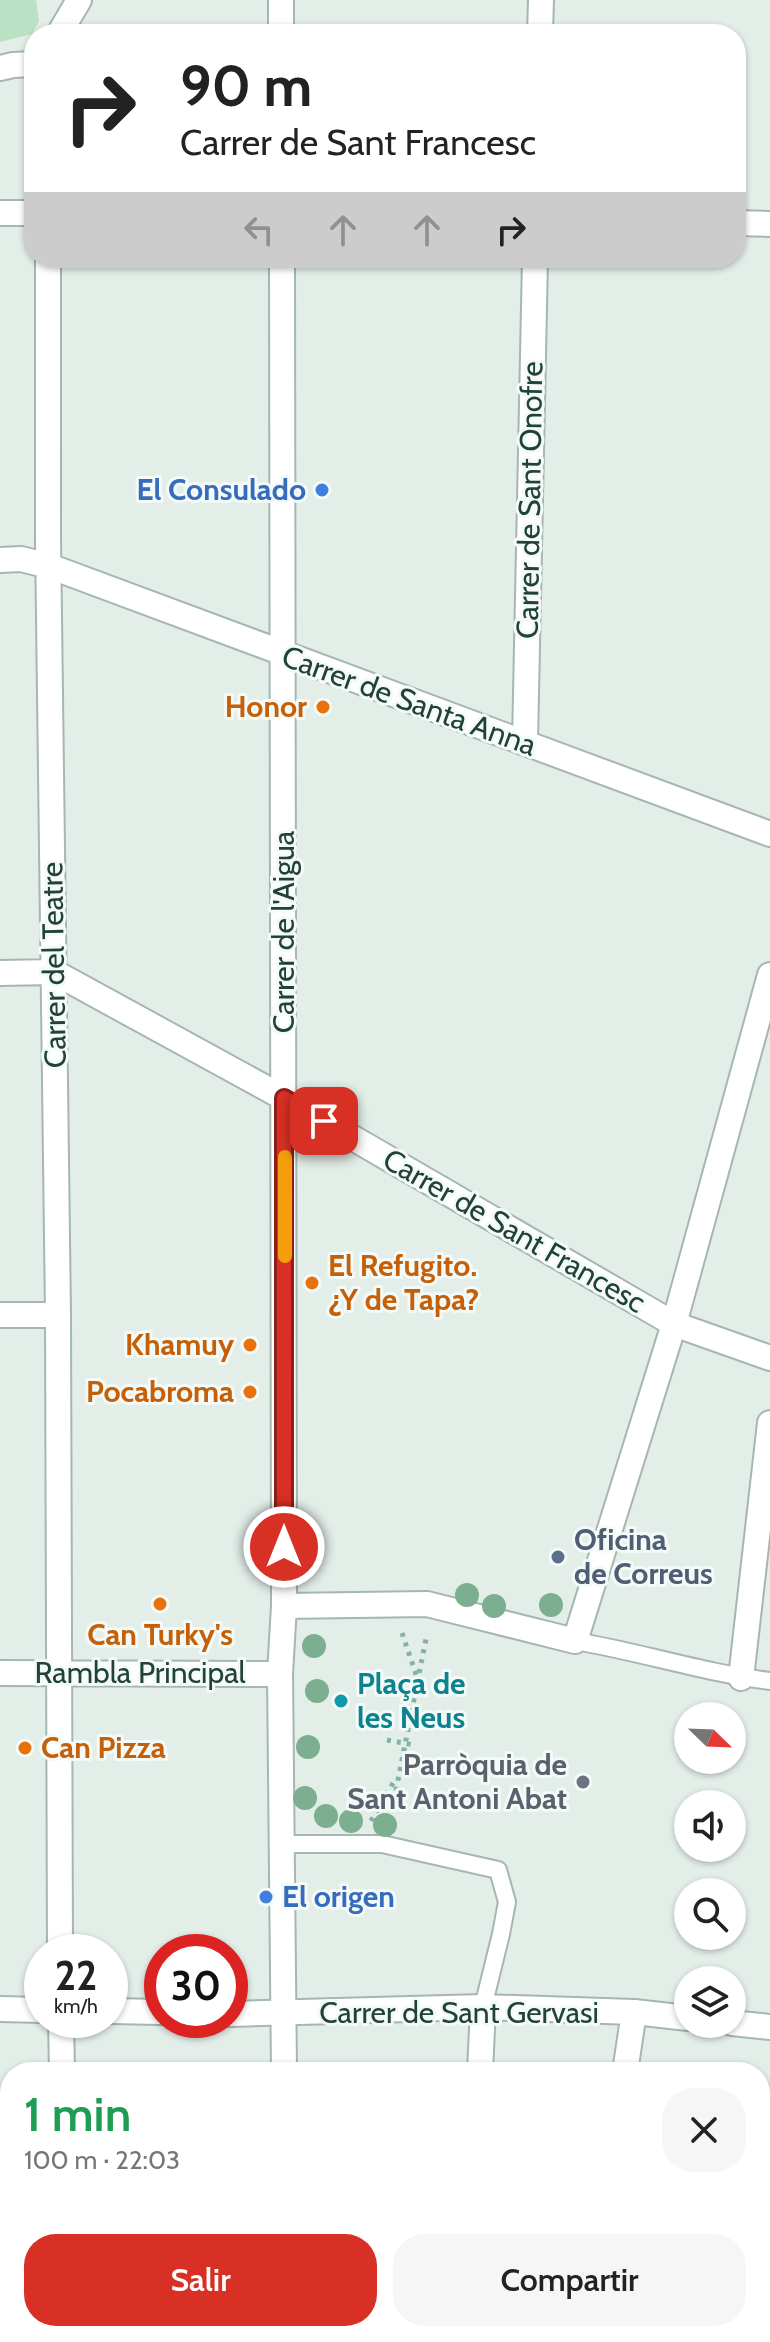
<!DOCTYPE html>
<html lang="es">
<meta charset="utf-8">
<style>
:root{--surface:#fff;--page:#f6f6f6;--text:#222;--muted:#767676;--accent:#d93025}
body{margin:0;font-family:Cabin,sans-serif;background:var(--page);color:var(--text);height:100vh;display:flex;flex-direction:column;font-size:30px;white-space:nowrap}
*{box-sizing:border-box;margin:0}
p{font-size:26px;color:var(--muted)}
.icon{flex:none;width:44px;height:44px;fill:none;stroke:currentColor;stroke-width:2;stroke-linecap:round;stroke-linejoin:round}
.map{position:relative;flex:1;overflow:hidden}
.drawer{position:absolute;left:0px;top:2062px;width:770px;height:280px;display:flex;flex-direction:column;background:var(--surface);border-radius:32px 32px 0 0;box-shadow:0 2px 6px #0004}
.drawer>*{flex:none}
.guide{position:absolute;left:24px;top:24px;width:722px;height:244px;border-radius:32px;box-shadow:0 2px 6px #0004;background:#fff;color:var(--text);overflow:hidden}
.needle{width:52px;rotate:113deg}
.controls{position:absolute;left:674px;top:1702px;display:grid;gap:16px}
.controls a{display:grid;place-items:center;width:72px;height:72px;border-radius:50%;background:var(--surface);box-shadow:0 2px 6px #0004;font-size:40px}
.speed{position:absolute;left:24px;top:1934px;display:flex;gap:16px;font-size:40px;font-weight:700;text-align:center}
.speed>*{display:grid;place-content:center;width:104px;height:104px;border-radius:50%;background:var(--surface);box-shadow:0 2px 6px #0004;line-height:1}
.speed small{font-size:20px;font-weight:400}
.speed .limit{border:12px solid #d22;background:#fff;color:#111}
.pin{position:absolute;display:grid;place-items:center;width:68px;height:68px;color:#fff;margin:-34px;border-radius:16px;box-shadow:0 4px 12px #0006}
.me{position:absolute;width:88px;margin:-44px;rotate:0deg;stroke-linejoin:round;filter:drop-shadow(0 0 6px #0008)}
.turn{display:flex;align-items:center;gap:28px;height:168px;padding:0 24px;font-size:36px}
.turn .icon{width:104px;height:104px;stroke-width:2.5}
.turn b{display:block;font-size:56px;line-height:68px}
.lanes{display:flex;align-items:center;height:76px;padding:0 24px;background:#0003;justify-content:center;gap:40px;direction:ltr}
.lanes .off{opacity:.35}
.round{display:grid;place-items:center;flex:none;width:84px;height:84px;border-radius:32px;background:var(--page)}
.overview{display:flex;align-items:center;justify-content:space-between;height:136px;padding:0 24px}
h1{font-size:48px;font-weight:600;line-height:60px;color:#1e9e55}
.primary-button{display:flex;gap:16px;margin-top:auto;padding:16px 24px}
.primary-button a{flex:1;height:92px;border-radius:32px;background:var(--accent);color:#fff;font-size:32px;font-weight:600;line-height:92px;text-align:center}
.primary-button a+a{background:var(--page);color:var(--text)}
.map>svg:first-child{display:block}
</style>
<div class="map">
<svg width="770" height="2342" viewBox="0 0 770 2342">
<rect width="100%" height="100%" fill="#e3eee9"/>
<path fill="#bbe1c4" d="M 0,0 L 36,0 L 39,21 L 32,34 L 0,42 Z"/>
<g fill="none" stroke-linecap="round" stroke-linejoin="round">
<defs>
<path id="service" d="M 575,1641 C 641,1652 704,1673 770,1681
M 282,1844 L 382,1844 L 498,1870 L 507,1902 L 501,1934 L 483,2007"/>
<path id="pedestrian" d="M 58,1315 L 60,1952
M 284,1606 L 280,1674 L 284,2072
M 0,1673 L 280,1674
M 625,2072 L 634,2012
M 283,2342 L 283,2332
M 592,2342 L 593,2332"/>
<path id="minor" d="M 281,0 L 281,34
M 59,34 L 79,0
M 540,34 L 541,0
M 0,68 L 13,65 L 34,64
M 0,213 L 34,213
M 736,223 L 770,224
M 282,258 L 284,1606 L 427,1604 L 575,1641 L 674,1324 L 770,975
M 0,560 L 21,559 L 49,566 L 770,834
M 525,743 L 535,258
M 0,973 L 54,972 L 284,1098 L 674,1324 L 770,1358
M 0,1315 L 58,1315 L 48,539 L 48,258
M 741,1678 L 770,1423
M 0,2009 L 42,2010
M 110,2011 L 162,2012
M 230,2014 L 483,2007 L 634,2012 L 688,2018
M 61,2020 L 62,2072
M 732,2023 L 770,2027
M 480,2072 L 483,2007
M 64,2332 L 64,2342
M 484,2332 L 485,2342
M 760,2342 L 770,2230"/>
</defs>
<use href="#service" stroke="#a5b7b0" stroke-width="20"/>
<use href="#pedestrian" stroke="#a5b7b0" stroke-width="28"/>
<use href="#minor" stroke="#a5b7b0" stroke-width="28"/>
<path stroke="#81b4a4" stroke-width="5" stroke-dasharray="4 6" stroke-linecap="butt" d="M 402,1633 L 417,1677
M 387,1740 L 414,1745
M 390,1820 L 427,1634
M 371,1821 L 396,1778"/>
<use href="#service" stroke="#fff" stroke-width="16"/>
<use href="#pedestrian" stroke="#fff" stroke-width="24"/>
<use href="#minor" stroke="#fff" stroke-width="24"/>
</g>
<g fill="#7caf90">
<circle cx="467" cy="1595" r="12"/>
<circle cx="551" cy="1605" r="12"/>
<circle cx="494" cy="1606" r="12"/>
<circle cx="314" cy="1646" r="12"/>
<circle cx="317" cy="1691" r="12"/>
<circle cx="308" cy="1747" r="12"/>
<circle cx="305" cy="1798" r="12"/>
<circle cx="326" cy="1816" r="12"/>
<circle cx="351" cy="1821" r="12"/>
<circle cx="385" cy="1825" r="12"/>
</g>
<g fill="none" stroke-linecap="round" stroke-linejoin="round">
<defs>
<path id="route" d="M 284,1547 L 284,1098 L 324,1121"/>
</defs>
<use href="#route" stroke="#8d1f18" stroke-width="20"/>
<use href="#route" stroke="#d93025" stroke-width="14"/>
<path stroke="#f59e0b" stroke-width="14" d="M 285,1157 L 285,1256"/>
</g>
<g fill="#3f7fe0" stroke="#f4faf7" stroke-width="3">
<circle cx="322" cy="490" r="8"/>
<circle cx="266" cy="1897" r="8"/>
</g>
<g fill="#e8710a" stroke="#f4faf7" stroke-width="3">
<circle cx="323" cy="707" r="8"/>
<circle cx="312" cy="1283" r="8"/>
<circle cx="250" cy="1345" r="8"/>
<circle cx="250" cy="1392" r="8"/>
<circle cx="160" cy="1604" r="8"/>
<circle cx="25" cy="1748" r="8"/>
</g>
<circle fill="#5c6f8a" stroke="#f4faf7" stroke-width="3" cx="558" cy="1557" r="8"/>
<circle fill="#0f9aa8" stroke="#f4faf7" stroke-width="3" cx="341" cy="1701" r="8"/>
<circle fill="#6b7280" stroke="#f4faf7" stroke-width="3" cx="583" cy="1782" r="8"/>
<g text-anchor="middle" stroke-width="6" stroke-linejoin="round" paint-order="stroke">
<g font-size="30" font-weight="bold" fill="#366cbe" stroke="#f4faf7" text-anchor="end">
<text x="306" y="500">El Consulado</text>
<text x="282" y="1907" text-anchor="start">El origen</text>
</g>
<g font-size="30" fill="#214238" stroke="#f4faf7">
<text transform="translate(530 500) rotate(-89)" y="10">Carrer de Sant Onofre</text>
<text transform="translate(409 701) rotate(20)" y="10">Carrer de Santa Anna</text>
<text transform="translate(284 932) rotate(-90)" y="10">Carrer de l'Aigua</text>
<text transform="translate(54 965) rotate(-91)" y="10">Carrer del Teatre</text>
<text transform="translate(514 1231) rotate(30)" y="10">Carrer de Sant Francesc</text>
<text x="140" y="1683">Rambla Principal</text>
<text x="459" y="2023">Carrer de Sant Gervasi</text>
</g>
<g font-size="30" font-weight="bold" fill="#c56008" stroke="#f4faf7" text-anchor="end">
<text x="307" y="717">Honor</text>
<text x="328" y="1276" text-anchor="start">El Refugito.<tspan x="328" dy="34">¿Y de Tapa?</tspan></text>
<text x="234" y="1355">Khamuy</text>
<text x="234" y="1402">Pocabroma</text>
<text x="160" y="1645" text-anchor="middle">Can Turky's</text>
<text x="41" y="1758" text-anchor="start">Can Pizza</text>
</g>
<g font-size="30" font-weight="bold" fill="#4e5e75" stroke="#f4faf7" text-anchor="start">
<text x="574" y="1550">Oficina<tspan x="574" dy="34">de Correus</tspan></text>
</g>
<g font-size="30" font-weight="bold" fill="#0d838f" stroke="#f4faf7" text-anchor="start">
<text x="357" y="1694">Plaça de<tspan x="357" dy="34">les Neus</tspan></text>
</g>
<g font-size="30" font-weight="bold" fill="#5b616d" stroke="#f4faf7" text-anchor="end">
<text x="567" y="1775">Parròquia de<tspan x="567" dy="34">Sant Antoni Abat</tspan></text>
</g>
</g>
</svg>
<div class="controls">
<a><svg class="needle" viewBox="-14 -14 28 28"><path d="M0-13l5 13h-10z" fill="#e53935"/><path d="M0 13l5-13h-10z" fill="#767676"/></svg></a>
<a><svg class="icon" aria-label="sound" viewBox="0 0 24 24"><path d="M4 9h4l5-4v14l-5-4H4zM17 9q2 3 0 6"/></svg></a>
<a><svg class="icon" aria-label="search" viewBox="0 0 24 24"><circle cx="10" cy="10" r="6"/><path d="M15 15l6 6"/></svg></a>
<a><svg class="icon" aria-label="layers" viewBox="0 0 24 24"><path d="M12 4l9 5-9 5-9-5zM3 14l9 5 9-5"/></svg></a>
</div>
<div class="speed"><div>22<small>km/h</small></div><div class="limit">30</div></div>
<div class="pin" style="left:324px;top:1121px;background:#d93025"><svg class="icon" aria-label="arrive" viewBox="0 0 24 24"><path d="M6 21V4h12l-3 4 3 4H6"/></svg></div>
<svg class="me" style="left:284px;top:1547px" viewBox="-20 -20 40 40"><circle r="17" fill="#d93025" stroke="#fff" stroke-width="3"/><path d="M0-11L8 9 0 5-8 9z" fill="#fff"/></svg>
<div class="guide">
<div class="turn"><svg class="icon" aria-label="right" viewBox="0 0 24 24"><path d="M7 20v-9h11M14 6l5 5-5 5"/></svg><div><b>90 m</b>Carrer de Sant Francesc</div></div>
<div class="lanes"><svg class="icon off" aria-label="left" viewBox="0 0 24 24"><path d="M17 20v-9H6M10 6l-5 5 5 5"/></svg><svg class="icon off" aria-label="ahead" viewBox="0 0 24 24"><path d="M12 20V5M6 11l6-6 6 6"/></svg><svg class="icon off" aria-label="ahead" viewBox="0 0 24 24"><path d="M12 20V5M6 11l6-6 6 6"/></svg><svg class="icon" aria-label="right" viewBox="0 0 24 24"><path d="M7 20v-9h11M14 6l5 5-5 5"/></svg></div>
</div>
<section class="drawer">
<div class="overview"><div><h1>1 min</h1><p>100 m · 22:03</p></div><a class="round"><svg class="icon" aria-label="close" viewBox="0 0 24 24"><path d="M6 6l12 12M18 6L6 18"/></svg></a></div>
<div class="primary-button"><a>Salir</a><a>Compartir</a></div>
</section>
</div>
